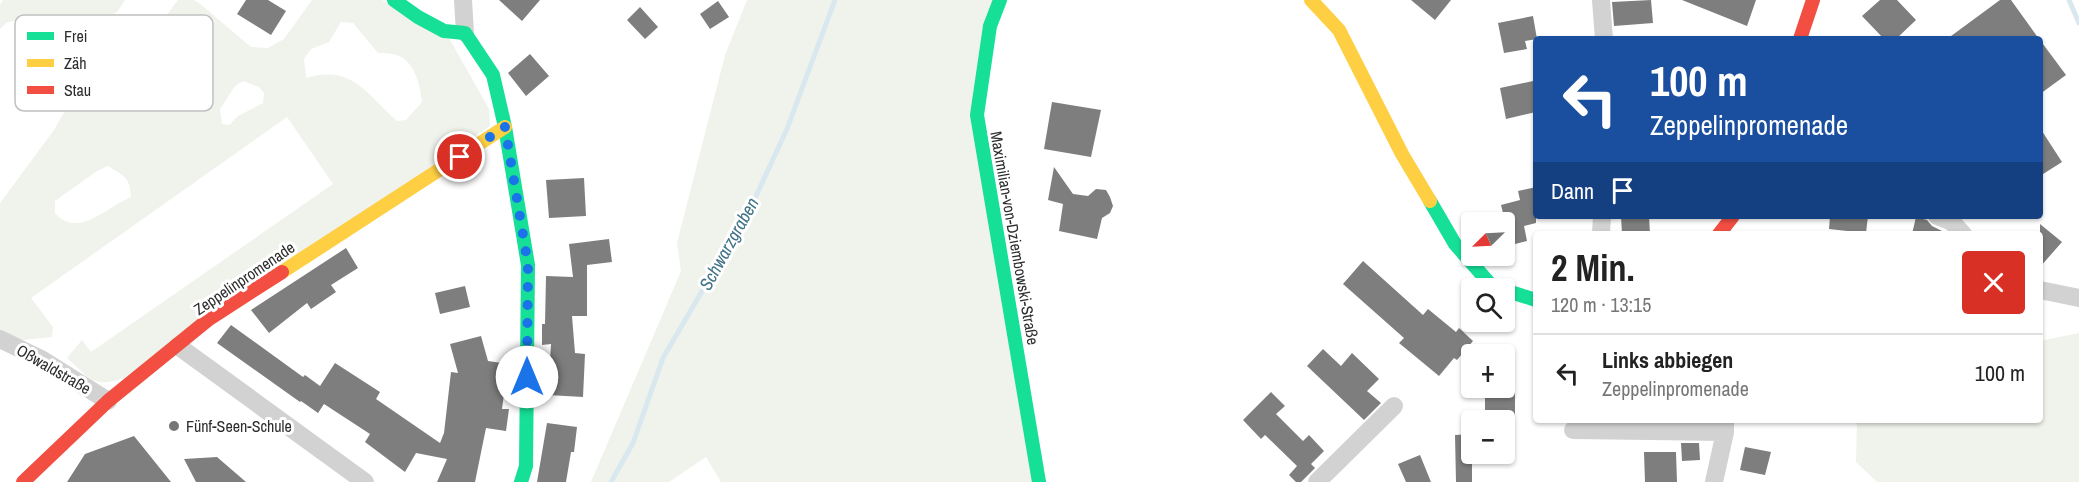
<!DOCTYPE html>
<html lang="de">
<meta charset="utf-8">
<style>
:root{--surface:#fff;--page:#f6f6f6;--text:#222;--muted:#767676;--line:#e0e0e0}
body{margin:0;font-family:"Archivo Narrow",sans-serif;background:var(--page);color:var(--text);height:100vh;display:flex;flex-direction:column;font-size:22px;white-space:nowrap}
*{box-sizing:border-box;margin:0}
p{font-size:20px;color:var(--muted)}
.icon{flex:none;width:33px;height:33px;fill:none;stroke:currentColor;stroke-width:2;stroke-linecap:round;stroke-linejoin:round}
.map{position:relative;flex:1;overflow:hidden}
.drawer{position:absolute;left:1533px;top:231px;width:510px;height:192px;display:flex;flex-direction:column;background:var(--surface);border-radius:6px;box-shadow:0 2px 4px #0004}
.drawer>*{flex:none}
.top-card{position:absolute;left:1533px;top:36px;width:510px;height:183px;border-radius:6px;box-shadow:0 2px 4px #0004;background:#1a4fa0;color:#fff;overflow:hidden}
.needle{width:39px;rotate:246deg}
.tools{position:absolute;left:1461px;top:212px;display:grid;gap:12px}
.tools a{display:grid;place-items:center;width:54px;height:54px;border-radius:6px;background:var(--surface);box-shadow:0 2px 4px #0004;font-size:30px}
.pin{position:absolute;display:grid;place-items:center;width:51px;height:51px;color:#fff;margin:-26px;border:3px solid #fff;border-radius:50%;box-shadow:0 2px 6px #0007}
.me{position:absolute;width:66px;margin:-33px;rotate:0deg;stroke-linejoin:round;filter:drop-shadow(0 0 4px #0008)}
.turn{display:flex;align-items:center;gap:21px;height:126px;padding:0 18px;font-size:27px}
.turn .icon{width:78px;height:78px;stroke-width:2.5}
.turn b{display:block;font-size:42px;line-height:51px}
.then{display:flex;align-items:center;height:57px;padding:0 18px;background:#0003;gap:12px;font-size:22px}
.round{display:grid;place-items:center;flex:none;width:63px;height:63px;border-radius:6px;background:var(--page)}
.headline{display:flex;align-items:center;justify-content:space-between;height:102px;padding:0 18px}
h1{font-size:36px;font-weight:700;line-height:45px}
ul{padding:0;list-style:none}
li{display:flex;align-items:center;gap:18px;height:78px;padding:0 18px;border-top:2px solid var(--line)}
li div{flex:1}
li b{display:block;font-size:22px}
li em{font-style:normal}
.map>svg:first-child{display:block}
</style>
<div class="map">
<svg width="2079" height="482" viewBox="0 0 2079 482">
<rect width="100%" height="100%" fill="#fff"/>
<path fill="#f0f3eb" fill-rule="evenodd" d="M 3,0 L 125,0 L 117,12 L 85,34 L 76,58 L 13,21 L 6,23 L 0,29 L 0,5 Z
M 178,0 L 194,0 L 199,3 L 251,47 L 268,48 L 284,39 L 312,0 L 382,0 L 449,38 L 489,109 L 490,126 L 124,378 C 92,389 90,378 67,358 L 82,340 L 91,352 L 333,184 L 287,117 L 31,298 L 53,327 L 52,337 L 23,340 L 0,332 L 0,203 L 54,130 L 88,71 L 98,58 C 134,68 159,25 178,0 ZM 341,22 L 353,23 L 378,53 C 383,53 389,53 393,54 C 414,58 420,84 422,102 L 406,120 L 397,121 C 367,94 352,64 306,78 L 304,59 L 311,49 L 329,42 ZM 243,81 L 259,87 L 264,93 L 263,103 L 238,116 L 229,125 L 222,124 L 220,109 L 235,86 ZM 108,166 C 124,176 130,177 131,197 C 126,200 119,202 114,206 C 95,218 73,234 55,213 L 55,201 L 97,171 Z
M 747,0 L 1000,0 L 979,106 L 1039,482 L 721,482 L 706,457 L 669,482 L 591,482 L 681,271 L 677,243 L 725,55 Z
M 2079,333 L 2079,482 L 1877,482 L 1856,462 L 1857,420 L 2040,420 L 2040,341 Z"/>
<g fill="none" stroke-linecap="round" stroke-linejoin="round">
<path stroke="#d9e8ef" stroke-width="5" d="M 2069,0 L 2079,23
M 611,482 L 633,443 L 663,358 L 750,209 L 787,129 L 835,0"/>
</g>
<path fill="#7e7e7e" d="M 246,0 L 268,0 L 286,11 L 271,35 L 237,14 Z
M 499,0 L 540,0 L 522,21 Z
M 1411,0 L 1451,0 L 1435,20 Z
M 1651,0 L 1653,23 L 1614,26 L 1612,2 Z
M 1682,0 L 1756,0 L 1747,26 Z
M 1880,0 L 1897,0 L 1916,20 L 1896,39 L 1884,39 L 1862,16 Z
M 2000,0 L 2011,0 L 2039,39 L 1947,39 Z
M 718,1 L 729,17 L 710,29 L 700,14 Z
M 640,7 L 658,27 L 645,39 L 627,20 Z
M 1533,16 L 1537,39 L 1525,41 L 1527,49 L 1504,53 L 1498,23 Z
M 2040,40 L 2066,75 L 2040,94 Z
M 530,54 L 549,76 L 526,96 L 508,73 Z
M 1533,81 L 1536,95 L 1536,112 L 1506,119 L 1500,88 Z
M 1052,102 L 1101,110 L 1091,157 L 1044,149 Z
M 2040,128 L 2062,162 L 2040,176 Z
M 1054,167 L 1073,194 L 1088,196 L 1096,189 L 1106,190 L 1110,197 L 1113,206 L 1110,213 L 1102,218 L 1097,239 L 1059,231 L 1063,204 L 1048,200 Z
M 584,178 L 586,216 L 549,218 L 546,180 Z
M 1536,187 L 1536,223 L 1524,226 L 1527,241 L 1511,245 L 1501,205 L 1520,200 L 1518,191 Z
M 1621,216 L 1649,216 L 1650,234 L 1622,234 Z
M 1830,216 L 1868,216 L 1866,233 L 1829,229 Z
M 1916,217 L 1927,220 L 1932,226 L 1948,234 L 1912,234 Z
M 2040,224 L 2062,242 L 2040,267 Z
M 609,239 L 612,262 L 587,265 L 587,316 L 572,316 L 575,353 L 585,354 L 583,397 L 548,395 L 551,344 L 542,345 L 542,324 L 545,324 L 546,276 L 573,277 L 569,244 Z
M 346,248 L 358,268 L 331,285 L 336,292 L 311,309 L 307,303 L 269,333 L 251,310 Z
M 1363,261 L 1423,315 L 1428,309 L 1456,332 L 1459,328 L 1473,341 L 1457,360 L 1454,358 L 1439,376 L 1399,343 L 1404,338 L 1343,284 Z
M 465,286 L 470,307 L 440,314 L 435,293 Z
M 231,325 L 303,377 L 305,375 L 320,386 L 335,363 L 380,392 L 376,399 L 440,443 L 444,433 L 451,372 L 458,373 L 450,344 L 481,336 L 488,361 L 508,364 L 502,409 L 509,409 L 506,431 L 486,428 L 475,482 L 437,482 L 447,459 L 416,453 L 405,472 L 365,442 L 370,434 L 324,404 L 318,413 L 301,401 L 300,402 L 217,343 Z
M 1323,349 L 1341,366 L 1352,353 L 1379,379 L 1367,391 L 1381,403 L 1364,420 L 1307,366 Z
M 1485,391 L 1515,391 L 1515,420 L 1485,420 Z
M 1271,392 L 1285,406 L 1276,414 L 1303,441 L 1309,435 L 1324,451 L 1311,464 L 1315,468 L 1301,482 L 1296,482 L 1289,475 L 1297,466 L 1265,435 L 1261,439 L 1243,420 Z
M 547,423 L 577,427 L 574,452 L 571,452 L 566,482 L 537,482 Z
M 1472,434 L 1472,482 L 1456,482 L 1455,435 Z
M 134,436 L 171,482 L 67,482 L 85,454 Z
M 1681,443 L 1699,443 L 1700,460 L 1682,461 Z
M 1745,447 L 1771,452 L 1765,475 L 1740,470 Z
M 1644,452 L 1676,452 L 1677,482 L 1645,482 Z
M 1420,455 L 1431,482 L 1406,482 L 1398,464 Z
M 217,457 L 246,482 L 196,482 L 184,459 Z"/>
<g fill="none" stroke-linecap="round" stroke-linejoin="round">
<path stroke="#d2d2d2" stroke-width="18" d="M 463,0 L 465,33
M 1601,0 L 1604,39
M 1937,216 L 1952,222 L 1963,234
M 1601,234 L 1602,216
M 2040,290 L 2079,298
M 0,339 L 41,359 L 108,401
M 178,346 L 365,482
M 1573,430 L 1725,432
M 1317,482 L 1394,406
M 1714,482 L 1725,432 L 1725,422"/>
<path stroke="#16e098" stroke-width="14" d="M 394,0 L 418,17 L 444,31 L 465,33 L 493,75 L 505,127 L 528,265 L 526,466 L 521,482
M 1000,0 L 990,26 L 977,115 L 1039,482
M 1430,201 L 1455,244 L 1491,285 L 1499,288
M 1504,290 L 1536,300"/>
<path stroke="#ffcf43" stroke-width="14" d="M 1311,0 L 1339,30 L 1402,154 L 1430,201
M 282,272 L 505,127"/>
<path stroke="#f24e42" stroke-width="14" d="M 1800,39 L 1813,0
M 1719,234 L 1733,216
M 23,482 L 108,401 L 209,319 L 282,272"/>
</g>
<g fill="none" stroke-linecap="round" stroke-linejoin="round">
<path stroke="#1a73e8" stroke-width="10" stroke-dasharray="0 18" d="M 460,157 L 505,127 L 528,265 L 527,377"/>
</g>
<circle fill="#767676" stroke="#fff" stroke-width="2" cx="174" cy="426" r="6"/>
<g text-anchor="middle" stroke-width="6" stroke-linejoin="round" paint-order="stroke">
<g font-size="16" fill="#2d2d2d" stroke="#fff">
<text transform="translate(1015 238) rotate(80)" y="6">Maximilian-von-Dziembowski-Straße</text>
<text transform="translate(244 278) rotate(-34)" y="6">Zeppelinpromenade</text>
<text transform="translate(54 369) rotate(30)" y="6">Oßwaldstraße</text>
</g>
<g font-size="16" fill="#2d2d2d" stroke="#fff" text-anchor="start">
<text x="186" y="432">Fünf-Seen-Schule</text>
</g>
<g font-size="18" font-style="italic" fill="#427388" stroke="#fff">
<text transform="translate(729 244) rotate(-61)" y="6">Schwarzgraben</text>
</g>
</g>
<rect x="15" y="15" width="198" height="96" rx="9" fill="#fff" stroke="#c0c0c0" stroke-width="1.5"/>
<rect x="27" y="32" width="27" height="8" fill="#16e098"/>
<rect x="27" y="59" width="27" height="8" fill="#ffcf43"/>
<rect x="27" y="86" width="27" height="8" fill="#f24e42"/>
<g font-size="16" fill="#2d2d2d">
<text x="64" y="42">Frei</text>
<text x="64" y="69">Zäh</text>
<text x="64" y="96">Stau</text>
</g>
</svg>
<div class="tools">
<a><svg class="needle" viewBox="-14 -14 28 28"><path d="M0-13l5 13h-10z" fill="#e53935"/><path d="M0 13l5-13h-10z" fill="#767676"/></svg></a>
<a><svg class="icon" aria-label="search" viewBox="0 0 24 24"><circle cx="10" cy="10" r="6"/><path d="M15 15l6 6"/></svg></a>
<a>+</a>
<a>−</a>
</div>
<div class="pin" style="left:460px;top:157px;background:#d93025"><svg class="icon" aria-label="arrive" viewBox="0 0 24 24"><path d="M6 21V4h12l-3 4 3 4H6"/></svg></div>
<svg class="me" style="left:527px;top:377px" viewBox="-20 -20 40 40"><circle r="19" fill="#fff"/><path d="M0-13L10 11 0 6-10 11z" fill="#1a73e8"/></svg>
<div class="top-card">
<div class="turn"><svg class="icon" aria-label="left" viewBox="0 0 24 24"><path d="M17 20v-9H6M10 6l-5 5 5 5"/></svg><div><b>100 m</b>Zeppelinpromenade</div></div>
<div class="then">Dann<svg class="icon" aria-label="arrive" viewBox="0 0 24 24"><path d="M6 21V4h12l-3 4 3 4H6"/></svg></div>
</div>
<section class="drawer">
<div class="headline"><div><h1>2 Min.</h1><p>120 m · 13:15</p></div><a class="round" style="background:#d93025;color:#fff"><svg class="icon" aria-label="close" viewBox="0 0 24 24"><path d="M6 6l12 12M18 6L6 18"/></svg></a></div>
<ul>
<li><svg class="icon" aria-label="left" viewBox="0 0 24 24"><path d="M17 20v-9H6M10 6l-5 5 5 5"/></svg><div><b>Links abbiegen</b><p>Zeppelinpromenade</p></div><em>100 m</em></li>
</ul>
</section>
</div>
